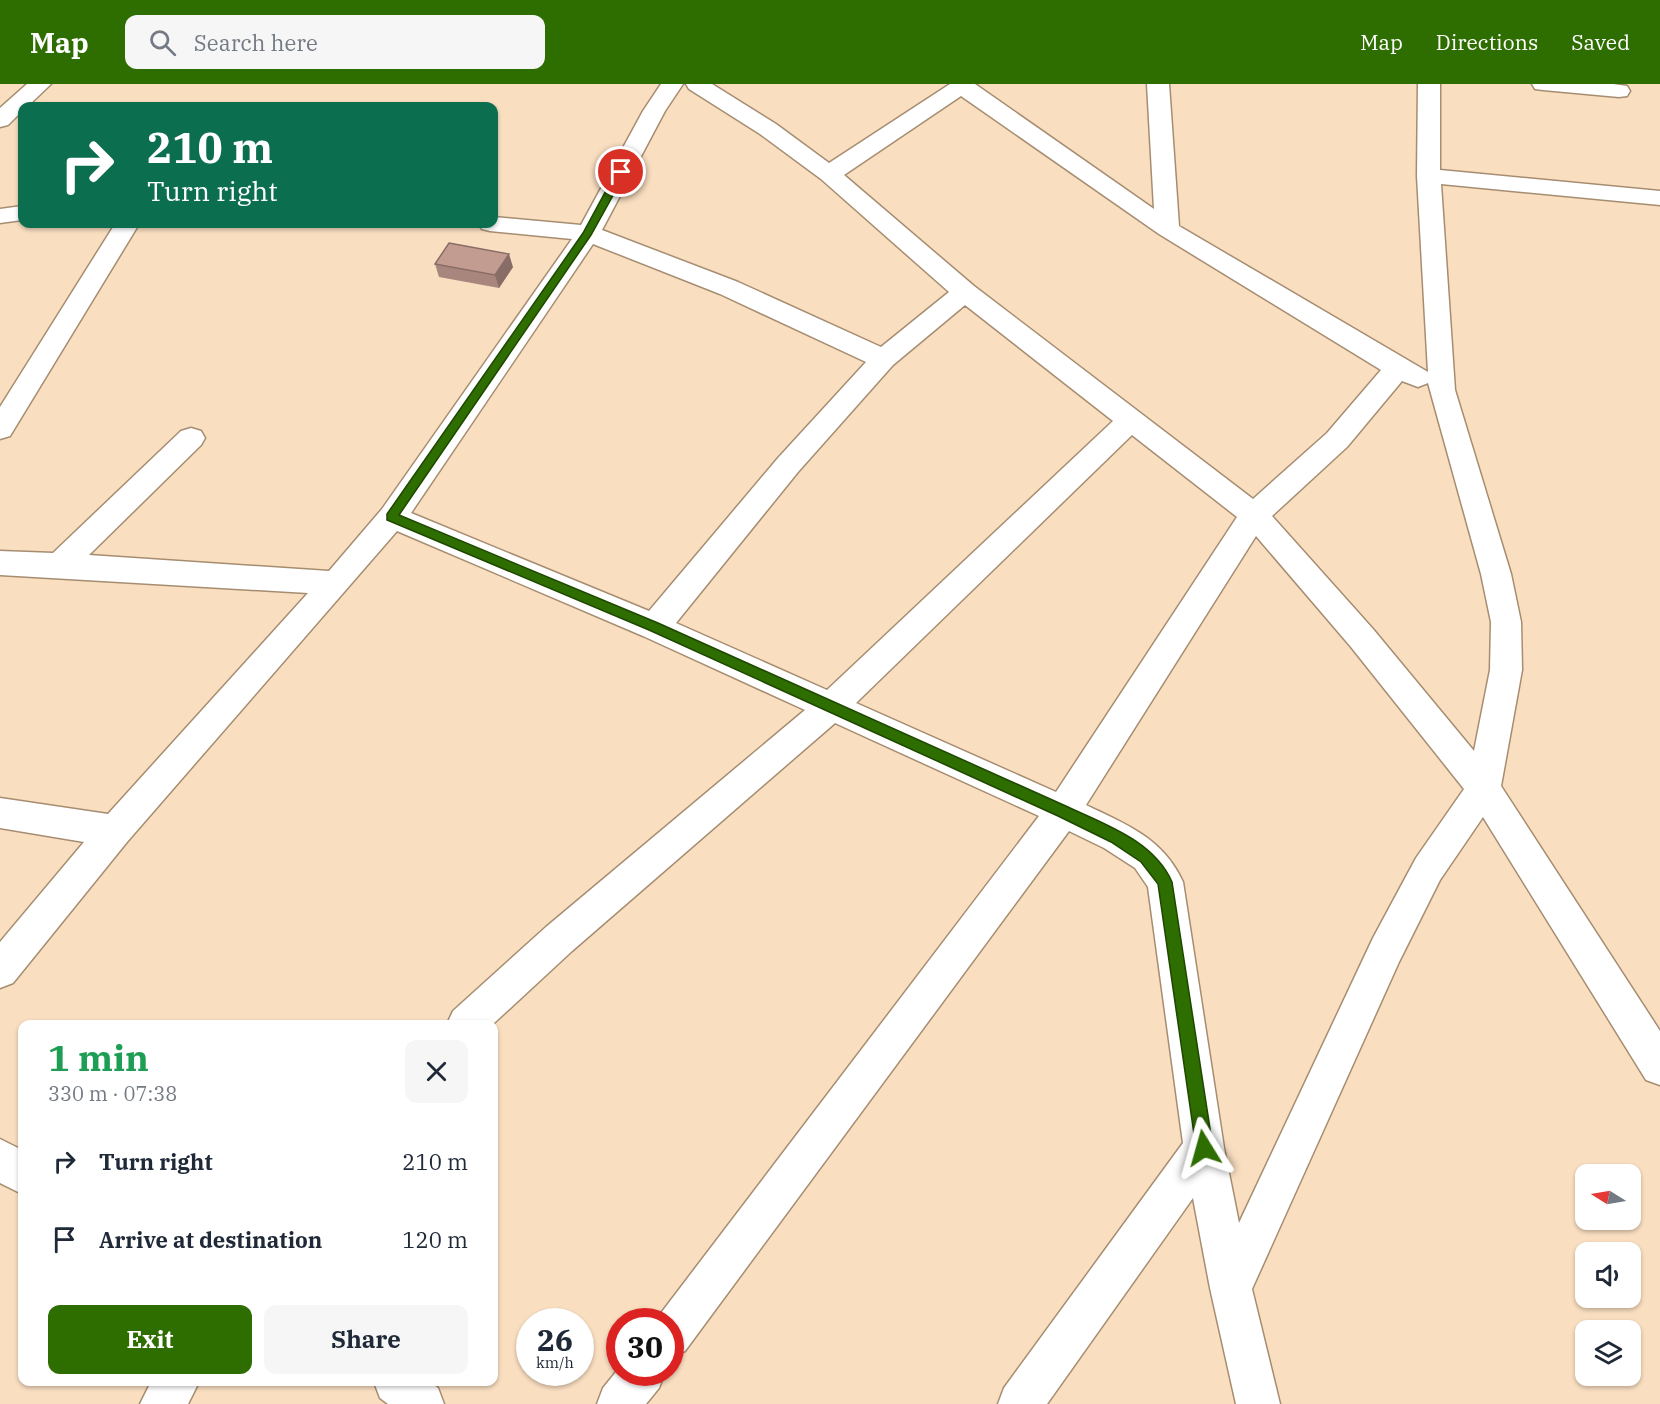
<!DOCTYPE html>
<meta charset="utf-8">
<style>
:root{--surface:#fff;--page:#f6f6f7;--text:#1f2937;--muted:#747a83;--accent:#2e6d00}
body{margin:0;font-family:"IBM Plex Serif",serif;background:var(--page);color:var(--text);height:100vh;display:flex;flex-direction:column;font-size:22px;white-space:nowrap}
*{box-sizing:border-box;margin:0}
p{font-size:20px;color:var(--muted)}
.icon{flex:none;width:33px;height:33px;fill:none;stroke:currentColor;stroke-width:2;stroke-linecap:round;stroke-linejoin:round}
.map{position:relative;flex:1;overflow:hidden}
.details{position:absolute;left:18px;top:936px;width:480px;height:366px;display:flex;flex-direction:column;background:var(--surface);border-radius:12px;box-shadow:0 2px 4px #0004}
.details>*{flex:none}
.hud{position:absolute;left:18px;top:18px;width:480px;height:126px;border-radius:12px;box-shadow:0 2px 4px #0004;background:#0b6e4f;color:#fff;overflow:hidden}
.needle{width:39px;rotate:281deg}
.fabs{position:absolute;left:1575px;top:1080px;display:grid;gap:12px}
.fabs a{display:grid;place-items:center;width:66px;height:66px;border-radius:12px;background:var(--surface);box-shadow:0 2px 4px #0004;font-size:30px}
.speed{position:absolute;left:516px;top:1224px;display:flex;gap:12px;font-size:30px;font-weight:700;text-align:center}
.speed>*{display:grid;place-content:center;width:78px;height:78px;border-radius:50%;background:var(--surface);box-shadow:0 2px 4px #0004;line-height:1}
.speed small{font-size:15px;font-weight:400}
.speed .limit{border:9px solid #d22;background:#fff;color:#111}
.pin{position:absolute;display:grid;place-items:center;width:51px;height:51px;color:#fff;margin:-26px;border:3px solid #fff;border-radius:50%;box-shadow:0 2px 6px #0007}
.me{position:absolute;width:66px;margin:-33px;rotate:352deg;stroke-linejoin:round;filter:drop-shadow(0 0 4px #0008)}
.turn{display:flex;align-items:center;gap:21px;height:126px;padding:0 30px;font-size:27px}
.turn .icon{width:78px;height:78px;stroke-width:2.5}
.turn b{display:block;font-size:42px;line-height:51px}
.round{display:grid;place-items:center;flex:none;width:63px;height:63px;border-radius:12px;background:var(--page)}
.headline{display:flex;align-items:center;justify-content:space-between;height:102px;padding:0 30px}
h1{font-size:36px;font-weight:700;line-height:45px;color:#1e9e55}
.cta{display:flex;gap:12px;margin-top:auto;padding:12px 30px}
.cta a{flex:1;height:69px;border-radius:12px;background:var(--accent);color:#fff;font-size:24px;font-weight:700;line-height:69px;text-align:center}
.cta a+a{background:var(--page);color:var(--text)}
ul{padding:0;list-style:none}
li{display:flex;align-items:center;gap:18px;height:78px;padding:0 30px}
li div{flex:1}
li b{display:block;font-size:22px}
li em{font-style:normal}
header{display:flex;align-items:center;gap:36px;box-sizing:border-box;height:84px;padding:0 30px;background:var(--accent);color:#fff}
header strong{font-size:28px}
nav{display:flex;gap:33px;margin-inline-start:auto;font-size:21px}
.search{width:420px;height:54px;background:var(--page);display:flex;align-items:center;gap:15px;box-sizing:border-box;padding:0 21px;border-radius:12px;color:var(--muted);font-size:22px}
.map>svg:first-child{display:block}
</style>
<header>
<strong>Map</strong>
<div class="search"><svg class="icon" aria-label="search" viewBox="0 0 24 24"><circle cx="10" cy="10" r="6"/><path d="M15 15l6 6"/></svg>Search here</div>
<nav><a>Map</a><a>Directions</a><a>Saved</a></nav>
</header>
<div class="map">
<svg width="1660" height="1320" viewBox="0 0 1660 1320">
<rect width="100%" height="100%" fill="#f9dec0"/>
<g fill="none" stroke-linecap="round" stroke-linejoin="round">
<defs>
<path id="minor" d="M 27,0 L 51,0 L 28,22 L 22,22 L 22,27 L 8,41 L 0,43 L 0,24 Z
M 661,0 L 683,0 L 665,27 L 602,146 L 738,198 L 881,263 L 949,208 L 821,95 L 760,50 L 689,5 L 686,0 L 712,0 L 776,40 L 829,79 L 950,0 L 975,0 L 1154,125 L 1147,0 L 1169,0 L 1179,142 L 1428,288 L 1417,92 L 1418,0 L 1440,0 L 1440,86 L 1660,107 L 1660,121 L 1441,100 L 1455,306 L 1511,490 L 1521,538 L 1522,586 L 1501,702 L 1660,947 L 1660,1001 L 1646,996 L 1483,733 L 1440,796 L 1399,878 L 1252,1205 L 1280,1320 L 1236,1320 L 1210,1204 L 1193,1114 L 1047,1320 L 998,1320 L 1004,1304 L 1183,1059 L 1148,803 L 1135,784 L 1104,764 L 1069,747 L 685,1267 L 670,1273 L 670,1238 L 655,1237 L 1039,732 L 835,639 L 572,867 L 493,940 L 447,940 L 453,927 L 546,843 L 805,626 L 643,552 L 397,447 L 127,758 L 13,899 L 0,904 L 0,858 L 84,758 L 0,744 L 0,714 L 108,730 L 308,509 L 0,491 L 0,467 L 53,469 L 181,347 L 191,344 L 201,347 L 205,354 L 201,361 L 89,471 L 329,487 L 382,425 L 572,155 L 490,147 L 482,145 L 478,140 L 494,140 L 494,133 L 581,141 L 643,27 ZM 961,12 L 1159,150 L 1381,286 L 1327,349 L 1253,415 L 974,202 L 844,91 ZM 593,160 L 720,210 L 866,278 L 778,374 L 649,527 L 411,429 ZM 965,221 L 1113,337 L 827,606 L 676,539 L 798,388 L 893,281 ZM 1402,297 L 1418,303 L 1428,299 L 1481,490 L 1491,538 L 1490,586 L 1474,667 L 1373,545 L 1272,432 L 1347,363 ZM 1132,351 L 1237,433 L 1056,708 L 856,619 ZM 1256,452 L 1351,563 L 1464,705 L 1416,774 L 1373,854 L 1239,1139 L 1224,1064 L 1183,798 C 1163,754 1127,741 1086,721 Z
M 1532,0 L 1613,0 L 1627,2 L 1630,7 L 1627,12 L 1619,13 L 1543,6 L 1535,5 Z
M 22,122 L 22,136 L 0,139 L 0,125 Z
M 115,140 L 139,140 L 10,352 L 0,355 L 0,323 Z
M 0,1055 L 22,1066 L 22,1110 L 0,1099 Z
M 620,1283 L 620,1288 L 665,1288 L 659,1304 L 646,1320 L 597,1320 L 603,1304 Z
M 151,1298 L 199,1298 L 188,1320 L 140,1320 Z
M 374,1298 L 430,1298 L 438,1304 L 444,1320 L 388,1320 L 380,1314 Z"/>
</defs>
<use href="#minor" stroke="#a68d71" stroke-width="3"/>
<use href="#minor" fill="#fff" fill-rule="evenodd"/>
</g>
<path fill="#a8867d" d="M 435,180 L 513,183 L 499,204 L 439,193 Z"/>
<path fill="#886d66" d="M 509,170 L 513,183 L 499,204 L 495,191 Z"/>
<path fill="#c39c91" stroke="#886d66" stroke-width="1.5" d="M 449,159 L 509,170 L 495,191 L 435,180 Z"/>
<path fill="#2e6d00" stroke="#1e4700" stroke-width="1.5" d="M 621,85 L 626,88 L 591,151 L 399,431 L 658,539 L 1068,723 C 1106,741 1154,757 1172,798 L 1213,1064 L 1210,1070 L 1204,1072 L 1198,1070 L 1196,1064 L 1158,800 L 1141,778 L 1111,758 L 1058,732 L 649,546 L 387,436 L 387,430 L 583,149 L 616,88 Z"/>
</svg>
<div class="fabs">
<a><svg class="needle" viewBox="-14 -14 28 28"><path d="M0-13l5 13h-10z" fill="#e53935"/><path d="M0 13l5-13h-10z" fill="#747a83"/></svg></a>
<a><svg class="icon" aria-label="sound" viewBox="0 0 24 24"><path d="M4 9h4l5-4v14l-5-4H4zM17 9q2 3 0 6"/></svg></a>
<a><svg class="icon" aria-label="layers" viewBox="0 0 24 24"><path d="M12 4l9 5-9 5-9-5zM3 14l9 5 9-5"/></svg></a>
</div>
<div class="speed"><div>26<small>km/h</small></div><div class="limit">30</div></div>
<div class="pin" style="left:621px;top:88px;background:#d93025"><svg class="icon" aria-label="arrive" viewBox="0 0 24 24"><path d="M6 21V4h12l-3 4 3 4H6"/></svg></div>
<svg class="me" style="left:1204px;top:1064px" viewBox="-20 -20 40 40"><path d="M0-17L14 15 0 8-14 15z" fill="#2e6d00" stroke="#fff" stroke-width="4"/></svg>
<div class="hud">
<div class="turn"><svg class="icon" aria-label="right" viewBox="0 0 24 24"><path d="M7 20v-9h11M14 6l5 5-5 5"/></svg><div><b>210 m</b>Turn right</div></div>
</div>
<section class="details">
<div class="headline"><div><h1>1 min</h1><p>330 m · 07:38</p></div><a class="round"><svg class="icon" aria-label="close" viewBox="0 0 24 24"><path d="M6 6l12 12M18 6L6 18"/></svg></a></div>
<ul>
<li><svg class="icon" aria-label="right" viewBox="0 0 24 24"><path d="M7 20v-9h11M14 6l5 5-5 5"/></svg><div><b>Turn right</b></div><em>210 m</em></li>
<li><svg class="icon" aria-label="arrive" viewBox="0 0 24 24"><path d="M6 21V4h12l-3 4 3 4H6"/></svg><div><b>Arrive at destination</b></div><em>120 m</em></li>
</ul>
<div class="cta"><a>Exit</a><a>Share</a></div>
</section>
</div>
